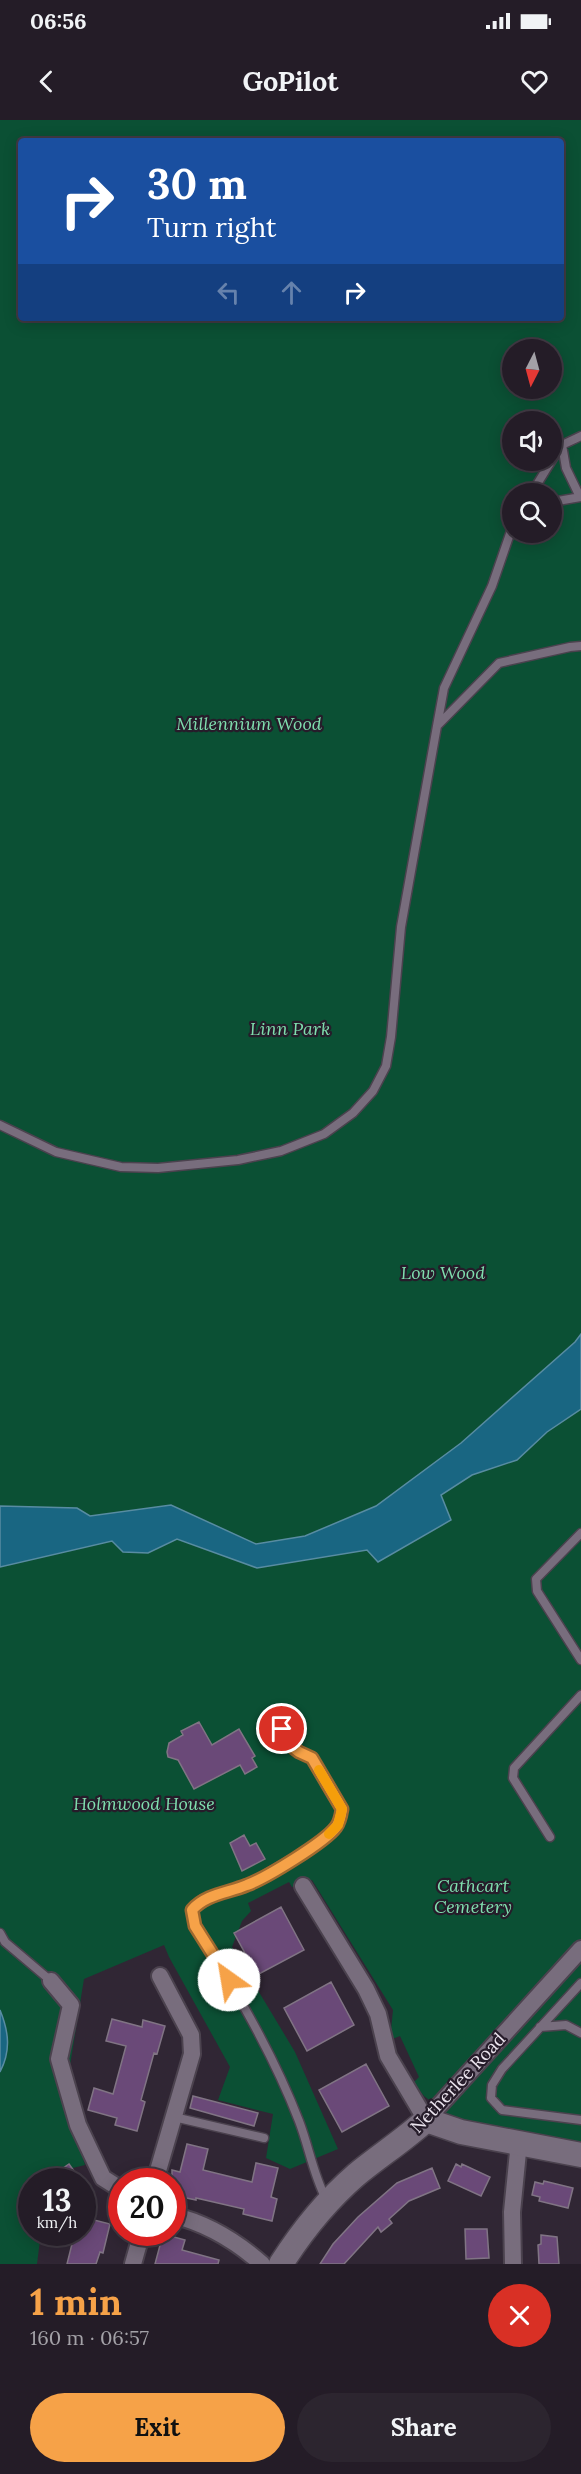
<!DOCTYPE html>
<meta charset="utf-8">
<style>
:root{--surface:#241c27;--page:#2c252f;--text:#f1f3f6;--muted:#a3a1a7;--line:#413a44;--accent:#f6a248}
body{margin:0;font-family:Lora,serif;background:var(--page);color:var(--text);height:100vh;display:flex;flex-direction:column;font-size:22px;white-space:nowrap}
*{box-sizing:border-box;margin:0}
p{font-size:20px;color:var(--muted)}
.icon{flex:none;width:33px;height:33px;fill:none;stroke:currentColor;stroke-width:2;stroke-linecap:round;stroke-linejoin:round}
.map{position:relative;height:2144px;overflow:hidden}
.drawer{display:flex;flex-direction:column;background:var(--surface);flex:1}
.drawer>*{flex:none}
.banner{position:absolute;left:18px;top:18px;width:546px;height:183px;border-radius:6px;box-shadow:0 3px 15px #0003,0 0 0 2px var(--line);background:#1a4fa0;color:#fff;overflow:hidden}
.needle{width:39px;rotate:186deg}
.fabs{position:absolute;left:502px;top:219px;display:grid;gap:12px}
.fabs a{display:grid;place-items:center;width:60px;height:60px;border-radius:50%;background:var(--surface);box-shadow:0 3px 15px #0003,0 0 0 2px var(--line);font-size:30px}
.speed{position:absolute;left:18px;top:2048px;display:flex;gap:12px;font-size:30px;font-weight:700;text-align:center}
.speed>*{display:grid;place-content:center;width:78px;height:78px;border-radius:50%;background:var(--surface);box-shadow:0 3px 15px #0003,0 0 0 2px var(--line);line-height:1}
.speed small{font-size:15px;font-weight:400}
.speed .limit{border:9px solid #d22;background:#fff;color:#111}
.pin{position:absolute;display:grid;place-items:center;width:51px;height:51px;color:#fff;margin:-26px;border:3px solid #fff;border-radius:50%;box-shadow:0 2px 6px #0007}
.me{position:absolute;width:66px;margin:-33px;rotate:328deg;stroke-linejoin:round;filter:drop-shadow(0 0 4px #0008)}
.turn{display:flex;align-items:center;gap:21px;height:126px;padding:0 30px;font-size:27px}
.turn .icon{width:78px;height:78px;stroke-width:2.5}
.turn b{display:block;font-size:42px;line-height:51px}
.lanes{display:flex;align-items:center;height:57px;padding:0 30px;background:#0003;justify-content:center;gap:30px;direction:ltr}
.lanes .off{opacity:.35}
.round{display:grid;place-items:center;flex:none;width:63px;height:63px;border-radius:32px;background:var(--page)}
.summary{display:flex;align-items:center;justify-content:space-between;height:102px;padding:0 30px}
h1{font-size:36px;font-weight:800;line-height:45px;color:var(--accent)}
.button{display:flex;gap:12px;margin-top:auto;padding:12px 30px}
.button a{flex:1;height:69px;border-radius:36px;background:var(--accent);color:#111;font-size:24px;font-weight:800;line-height:69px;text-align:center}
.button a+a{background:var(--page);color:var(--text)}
.status{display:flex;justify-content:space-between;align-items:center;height:42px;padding:0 30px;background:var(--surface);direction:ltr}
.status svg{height:16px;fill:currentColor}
header{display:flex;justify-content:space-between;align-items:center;height:78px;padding:0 30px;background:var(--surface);font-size:27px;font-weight:800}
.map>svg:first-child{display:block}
</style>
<div class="status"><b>06:56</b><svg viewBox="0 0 49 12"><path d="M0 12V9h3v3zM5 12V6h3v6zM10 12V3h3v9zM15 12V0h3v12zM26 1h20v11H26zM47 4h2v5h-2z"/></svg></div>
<header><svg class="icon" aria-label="back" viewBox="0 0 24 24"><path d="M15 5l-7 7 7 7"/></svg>GoPilot<svg class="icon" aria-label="heart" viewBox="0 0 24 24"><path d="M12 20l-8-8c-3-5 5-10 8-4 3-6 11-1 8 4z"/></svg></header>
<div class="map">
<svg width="581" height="2144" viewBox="0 0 581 2144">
<rect width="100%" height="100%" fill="#302634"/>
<path fill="#0b5034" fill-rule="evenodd" d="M 0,0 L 581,0 L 581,2023 L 453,1998 L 424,1976 L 413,1963 L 419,1957 L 400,1916 L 390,1920 L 393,1890 L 312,1760 L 292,1767 L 289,1762 L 248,1783 L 251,1791 L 242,1801 L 232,1827 L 295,1932 L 338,2029 L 290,2049 L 266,2038 L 273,1994 L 218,1980 L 230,1947 L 169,1837 L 164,1825 L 84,1859 L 65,1976 L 85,2045 L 40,2056 L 40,2061 L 32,2061 L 32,2112 L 41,2112 L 37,2144 L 0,2144 ZM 21,21 L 561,21 L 561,198 L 21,198 ZM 513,230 L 552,230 L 552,268 L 513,268 ZM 513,302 L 552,302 L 552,340 L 513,340 ZM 513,374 L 552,374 L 552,412 L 513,412 Z"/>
<path fill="#196682" stroke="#588ca2" stroke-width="1.5" d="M 581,1214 L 581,1289 L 547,1312 L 517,1340 L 472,1355 L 441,1375 L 451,1400 L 378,1442 L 367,1430 L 257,1448 L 177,1419 L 148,1433 L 123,1432 L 112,1421 L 0,1447 L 0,1386 L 77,1388 L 90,1396 L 171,1385 L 256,1424 L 305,1416 L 376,1386 L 461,1323 L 575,1222 Z
M 0,1890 C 9,1912 11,1931 0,1952 Z"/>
<path fill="#6a4978" stroke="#807484" stroke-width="1.5" d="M 199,1602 L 212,1625 L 239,1609 L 255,1636 L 252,1638 L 257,1647 L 245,1654 L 240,1645 L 194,1669 L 178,1640 L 168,1637 L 167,1632 L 169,1623 L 183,1615 L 181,1611 Z
M 244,1715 L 250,1726 L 256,1723 L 265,1739 L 242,1751 L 230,1723 Z
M 281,1787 L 304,1830 L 257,1855 L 234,1813 Z
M 331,1862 L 354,1905 L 307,1931 L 284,1888 Z
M 112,1899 L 142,1907 L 143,1900 L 165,1906 L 157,1934 L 154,1933 L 141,1980 L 145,1982 L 137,2011 L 115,2005 L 117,1998 L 88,1990 L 94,1968 L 113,1974 L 126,1926 L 106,1921 Z
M 366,1944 L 389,1986 L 342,2012 L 319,1970 Z
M 193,1976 L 258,1993 L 254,2006 L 190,1988 Z
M 187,2024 L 208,2029 L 203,2050 L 252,2062 L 256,2043 L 278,2048 L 271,2077 L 277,2079 L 272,2101 L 243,2094 L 244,2089 L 196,2078 L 196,2080 L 172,2075 L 172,2050 L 180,2052 Z
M 69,2044 L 74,2051 L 81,2061 L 66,2061 L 59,2051 Z
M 456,2044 L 461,2047 L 462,2044 L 490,2057 L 481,2076 L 448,2061 Z
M 432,2048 L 440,2068 L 409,2081 L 389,2099 L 392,2103 L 381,2112 L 378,2107 L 344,2144 L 320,2144 L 333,2124 L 358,2097 L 397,2063 Z
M 544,2061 L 573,2068 L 568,2088 L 539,2081 L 540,2077 L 532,2075 L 535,2062 L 543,2064 Z
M 82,2097 L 110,2104 L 103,2133 L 100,2132 L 96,2144 L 67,2144 L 72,2124 L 41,2116 L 41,2112 L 82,2112 Z
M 465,2109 L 487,2109 L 489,2138 L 466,2139 Z
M 163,2114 L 185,2120 L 182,2130 L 219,2140 L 218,2144 L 155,2144 Z
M 541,2115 L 557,2117 L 559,2144 L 539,2144 L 538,2125 L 541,2124 Z"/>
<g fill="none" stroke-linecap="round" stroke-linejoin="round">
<defs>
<path id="lane" d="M 562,325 L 566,348 L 580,377
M 552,340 L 562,325 L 581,316
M 531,374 L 552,340
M 552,382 L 581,377
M 437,606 L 444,568 L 492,466 L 513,405
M 0,1005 L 56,1032 L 121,1047 L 158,1048 L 238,1040 L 281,1031 L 324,1014 L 353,993 L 373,971 L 386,946 L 391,917 L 401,807 L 437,606 L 499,543 L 570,527 L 581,526
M 581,1413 L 536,1459 L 537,1471 L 581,1540
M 282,1609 L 286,1622 L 299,1632 L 312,1638 L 342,1689 L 338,1705 L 324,1720 L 249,1764 L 201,1780 L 192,1789 L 195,1805 C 234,1868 272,1931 299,2001 C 309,2027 313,2054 326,2079
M 550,1717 L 513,1658 L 514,1648 L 581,1575
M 0,1813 L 5,1822 L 51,1861
M 581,1863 L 502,1949 L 492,1965 L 491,1978 L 502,1990 L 581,2000
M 540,1907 L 566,1905 L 581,1913
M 174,1997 L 264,2018"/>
<path id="street" d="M 303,1766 L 366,1869 L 378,1894 L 388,1936 L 426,2000 L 581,1829
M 51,1861 L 71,1885 L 59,1939 L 78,2005 L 103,2058 L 122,2070
M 155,2061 L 192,1934 L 191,1915 L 160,1856
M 172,2095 C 206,2103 236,2121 262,2144
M 133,2144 L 142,2112
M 513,2144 L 512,2092 L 519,2022"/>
<path id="secondary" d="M 281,2144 C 302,2111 326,2081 356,2055 C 379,2036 404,2020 426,2000 L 461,2012 L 581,2035"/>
</defs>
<use href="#lane" stroke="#4b424e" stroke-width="11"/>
<use href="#street" stroke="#4b424e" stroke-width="20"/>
<use href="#secondary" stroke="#4b424e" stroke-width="27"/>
<use href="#lane" stroke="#786d7d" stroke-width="8"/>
<use href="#street" stroke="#786d7d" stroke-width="16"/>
<use href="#secondary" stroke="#786d7d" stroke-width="24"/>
</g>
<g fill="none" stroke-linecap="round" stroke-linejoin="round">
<defs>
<path id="route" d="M 229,1860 L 195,1806 L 192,1790 C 206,1774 228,1773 247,1765 C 266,1758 325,1722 336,1707 C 340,1702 341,1695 342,1689 L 312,1638 L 299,1632 L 286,1622 L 282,1609"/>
</defs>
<use href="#route" stroke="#a0692f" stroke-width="15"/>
<use href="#route" stroke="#f6a248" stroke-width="10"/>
<path stroke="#f59e0b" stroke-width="10" d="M 319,1650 L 342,1689 L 338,1705 L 329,1714"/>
</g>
<g text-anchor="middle" stroke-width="4.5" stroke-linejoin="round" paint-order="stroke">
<g font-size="18" font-style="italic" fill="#7fdeae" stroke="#261c2a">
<text x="249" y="610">Millennium Wood</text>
<text x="290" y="915">Linn Park</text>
<text x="443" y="1159">Low Wood</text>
<text x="144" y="1690">Holmwood House</text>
<text x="473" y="1772">Cathcart<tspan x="473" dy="21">Cemetery</tspan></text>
</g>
<g font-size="18" fill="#ebe4ee" stroke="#261c2a">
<text transform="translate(458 1963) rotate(-47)" y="6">Netherlee Road</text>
</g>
</g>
</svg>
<div class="fabs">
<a><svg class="needle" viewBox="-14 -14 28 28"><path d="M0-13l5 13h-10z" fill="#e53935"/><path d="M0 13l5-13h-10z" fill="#a3a1a7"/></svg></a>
<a><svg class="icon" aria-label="sound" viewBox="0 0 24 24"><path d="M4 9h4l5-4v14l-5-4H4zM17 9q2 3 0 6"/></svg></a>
<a><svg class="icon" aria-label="search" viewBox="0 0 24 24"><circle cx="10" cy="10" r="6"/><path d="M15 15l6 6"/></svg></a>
</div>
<div class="speed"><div>13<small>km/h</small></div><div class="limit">20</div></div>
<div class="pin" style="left:282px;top:1609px;background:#d93025"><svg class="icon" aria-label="arrive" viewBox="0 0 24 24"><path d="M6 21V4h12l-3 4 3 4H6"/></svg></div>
<svg class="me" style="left:229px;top:1860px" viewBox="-20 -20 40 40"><circle r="19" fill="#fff"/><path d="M0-13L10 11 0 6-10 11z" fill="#f6a248"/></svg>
<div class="banner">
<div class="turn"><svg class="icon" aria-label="right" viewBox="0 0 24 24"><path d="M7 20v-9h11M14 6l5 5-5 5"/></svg><div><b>30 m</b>Turn right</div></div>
<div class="lanes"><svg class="icon off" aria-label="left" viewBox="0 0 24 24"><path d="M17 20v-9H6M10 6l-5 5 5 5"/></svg><svg class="icon off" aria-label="ahead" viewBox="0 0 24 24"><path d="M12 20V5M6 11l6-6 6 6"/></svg><svg class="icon" aria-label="right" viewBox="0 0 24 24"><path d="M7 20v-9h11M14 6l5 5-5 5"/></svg></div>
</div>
</div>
<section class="drawer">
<div class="summary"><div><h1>1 min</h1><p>160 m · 06:57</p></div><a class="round" style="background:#d93025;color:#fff"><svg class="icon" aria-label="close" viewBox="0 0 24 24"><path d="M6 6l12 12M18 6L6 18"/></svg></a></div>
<div class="button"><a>Exit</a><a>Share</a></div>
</section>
